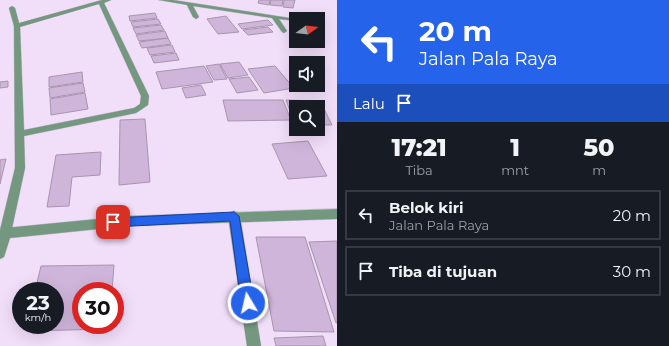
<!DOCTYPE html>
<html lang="id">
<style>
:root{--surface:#171b24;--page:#242831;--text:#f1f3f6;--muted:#9ea1a6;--line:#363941}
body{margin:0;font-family:Montserrat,sans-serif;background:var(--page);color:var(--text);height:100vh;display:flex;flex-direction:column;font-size:15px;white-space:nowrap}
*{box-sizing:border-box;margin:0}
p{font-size:13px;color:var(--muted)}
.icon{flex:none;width:22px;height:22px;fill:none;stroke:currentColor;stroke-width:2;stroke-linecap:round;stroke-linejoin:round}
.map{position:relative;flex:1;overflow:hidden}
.details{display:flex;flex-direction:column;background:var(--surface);width:332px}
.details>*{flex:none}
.hud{background:#2563eb;color:#fff;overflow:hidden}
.needle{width:26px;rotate:76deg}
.tools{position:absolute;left:289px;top:12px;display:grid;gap:8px}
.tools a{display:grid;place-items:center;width:36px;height:36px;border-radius:0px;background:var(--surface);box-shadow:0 4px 16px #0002;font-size:20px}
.speed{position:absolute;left:12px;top:282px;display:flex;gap:8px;font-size:20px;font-weight:700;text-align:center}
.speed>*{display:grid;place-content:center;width:52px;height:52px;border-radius:50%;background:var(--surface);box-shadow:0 4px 16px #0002;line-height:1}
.speed small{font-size:10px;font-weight:400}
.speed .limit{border:6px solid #d22;background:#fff;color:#111}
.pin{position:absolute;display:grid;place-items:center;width:34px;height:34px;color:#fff;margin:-17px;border-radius:8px;box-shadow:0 2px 6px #0006}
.me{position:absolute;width:44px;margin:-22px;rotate:351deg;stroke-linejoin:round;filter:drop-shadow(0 0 3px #0008)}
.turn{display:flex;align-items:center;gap:14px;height:84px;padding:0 16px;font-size:18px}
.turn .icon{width:52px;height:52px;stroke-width:2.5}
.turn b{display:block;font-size:28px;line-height:34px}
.then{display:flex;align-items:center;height:38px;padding:0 16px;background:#0003;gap:8px;font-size:15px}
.eta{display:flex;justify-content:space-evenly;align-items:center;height:68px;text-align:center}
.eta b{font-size:24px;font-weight:800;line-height:28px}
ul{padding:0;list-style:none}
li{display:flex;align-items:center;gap:12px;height:50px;margin:0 8px 6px;padding:0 8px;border:2px solid var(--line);border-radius:0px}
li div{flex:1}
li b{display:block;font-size:15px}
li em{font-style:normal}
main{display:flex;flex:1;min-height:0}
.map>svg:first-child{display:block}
</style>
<main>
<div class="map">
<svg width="337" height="346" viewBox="0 0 337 346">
<rect width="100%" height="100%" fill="#f1def9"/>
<path fill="#d0b5db" stroke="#a795ae" d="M 259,0 L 270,0 L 269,5 L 258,3 Z
M 271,0 L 283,0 L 282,6 L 270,5 Z
M 284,0 L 295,0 L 293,8 L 283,7 Z
M 155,13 L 157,18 L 130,21 L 129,16 Z
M 226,16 L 239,32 L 218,34 L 207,19 Z
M 158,19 L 161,24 L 133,27 L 131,22 Z
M 268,20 L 273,25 L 242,29 L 238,24 Z
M 161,25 L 164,30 L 136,34 L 133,28 Z
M 268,27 L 273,32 L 248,35 L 243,30 Z
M 165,31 L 168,38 L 139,41 L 136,35 Z
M 168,38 L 171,44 L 142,48 L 139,42 Z
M 172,45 L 175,52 L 150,55 L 147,48 Z
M 176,53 L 179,60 L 154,63 L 151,56 Z
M 239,62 L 248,75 L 228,78 L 220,64 Z
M 219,64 L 227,79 L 214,80 L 206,66 Z
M 204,66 L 213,82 L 162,89 L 156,72 Z
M 275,66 L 294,88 L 264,93 L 248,69 Z
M 82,72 L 83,82 L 49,87 L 49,77 Z
M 249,77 L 258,90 L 237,93 L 229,79 Z
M 8,81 L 8,87 L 0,88 L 0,82 Z
M 83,83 L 85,92 L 50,98 L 49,88 Z
M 201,85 L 206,95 L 186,98 L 182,88 Z
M 85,93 L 88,109 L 51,115 L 50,99 Z
M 223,100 L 283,100 L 291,120 L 228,121 Z
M 286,100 L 320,101 L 332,125 L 318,125 L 318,107 L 296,107 L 295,125 Z
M 145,119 L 150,182 L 119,185 L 120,120 Z
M 308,141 L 327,176 L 288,179 L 272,144 Z
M 101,152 L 100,175 L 72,177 L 69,206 L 47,207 L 56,155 Z
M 6,159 L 0,184 L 0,160 Z
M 256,237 L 305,237 L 334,332 L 274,331 Z
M 337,241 L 337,323 L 336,323 L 309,242 Z
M 114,265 L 112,291 L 81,291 L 81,325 L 109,325 L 108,329 L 26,331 L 27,325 L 55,325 L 55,291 L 35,291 L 41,266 Z
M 323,336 L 326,346 L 276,346 L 274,338 Z"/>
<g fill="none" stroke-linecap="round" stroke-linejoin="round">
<defs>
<path id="minor" d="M 102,0 L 111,0 L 104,3 L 149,96 L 148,105 L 136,113 L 24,136 L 25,168 L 11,233 L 9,237 L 5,238 L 1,237 L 0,230 L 15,168 L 14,26 L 9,8 L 12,6 L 15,8 L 19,23 ZM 99,4 L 141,96 L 140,104 L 134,108 L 24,130 L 20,27 Z
M 159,0 L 173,0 L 296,19 L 296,21 L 279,19 L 287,31 L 284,33 L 282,32 L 272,18 L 193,6 L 199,17 L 196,19 L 193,17 L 187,5 Z
M 234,211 L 238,213 L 240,216 L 261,346 L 247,346 L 228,216 L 230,213 Z"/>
<path id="tertiary" d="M 337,209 L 337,219 L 128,226 L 10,238 L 4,257 L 0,259 L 0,231 L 5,228 L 128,216 Z"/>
</defs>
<use href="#minor" stroke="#ccbcd3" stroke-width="1"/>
<use href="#tertiary" stroke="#ccbcd3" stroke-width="1"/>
<use href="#minor" fill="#74987f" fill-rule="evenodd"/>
<use href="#tertiary" fill="#74987f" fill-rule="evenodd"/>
</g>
<path fill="#2563eb" stroke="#184099" d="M 234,212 L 239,216 L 254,303 L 252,307 L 248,309 L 243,307 L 241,303 L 230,221 L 113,227 L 107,222 L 113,218 Z"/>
</svg>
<div class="tools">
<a><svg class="needle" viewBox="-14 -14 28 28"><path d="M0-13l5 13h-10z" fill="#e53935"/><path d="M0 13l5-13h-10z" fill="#9ea1a6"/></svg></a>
<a><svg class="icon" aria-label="sound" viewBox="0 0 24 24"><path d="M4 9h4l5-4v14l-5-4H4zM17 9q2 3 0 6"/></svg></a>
<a><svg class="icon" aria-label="search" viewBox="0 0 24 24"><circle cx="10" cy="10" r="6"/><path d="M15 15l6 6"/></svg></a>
</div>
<div class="speed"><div>23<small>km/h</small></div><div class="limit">30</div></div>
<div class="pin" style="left:113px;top:222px;background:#d93025"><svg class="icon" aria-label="arrive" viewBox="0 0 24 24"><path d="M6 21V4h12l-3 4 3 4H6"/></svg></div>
<svg class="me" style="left:248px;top:303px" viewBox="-20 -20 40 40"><circle r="17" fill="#2563eb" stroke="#fff" stroke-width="3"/><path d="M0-11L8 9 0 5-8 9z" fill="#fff"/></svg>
</div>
<section class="details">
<div class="hud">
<div class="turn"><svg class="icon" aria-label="left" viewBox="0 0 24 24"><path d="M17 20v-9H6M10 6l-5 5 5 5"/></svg><div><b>20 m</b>Jalan Pala Raya</div></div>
<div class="then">Lalu<svg class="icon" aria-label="arrive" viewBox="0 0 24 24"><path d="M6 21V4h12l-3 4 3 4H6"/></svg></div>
</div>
<div class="eta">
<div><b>17:21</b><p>Tiba</p></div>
<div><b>1</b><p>mnt</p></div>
<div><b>50</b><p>m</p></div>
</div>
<ul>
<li><svg class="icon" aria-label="left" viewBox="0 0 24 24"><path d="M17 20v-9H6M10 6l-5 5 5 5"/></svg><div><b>Belok kiri</b><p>Jalan Pala Raya</p></div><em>20 m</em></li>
<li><svg class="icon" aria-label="arrive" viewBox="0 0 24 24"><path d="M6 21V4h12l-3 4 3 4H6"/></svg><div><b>Tiba di tujuan</b></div><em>30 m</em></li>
</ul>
</section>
</main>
